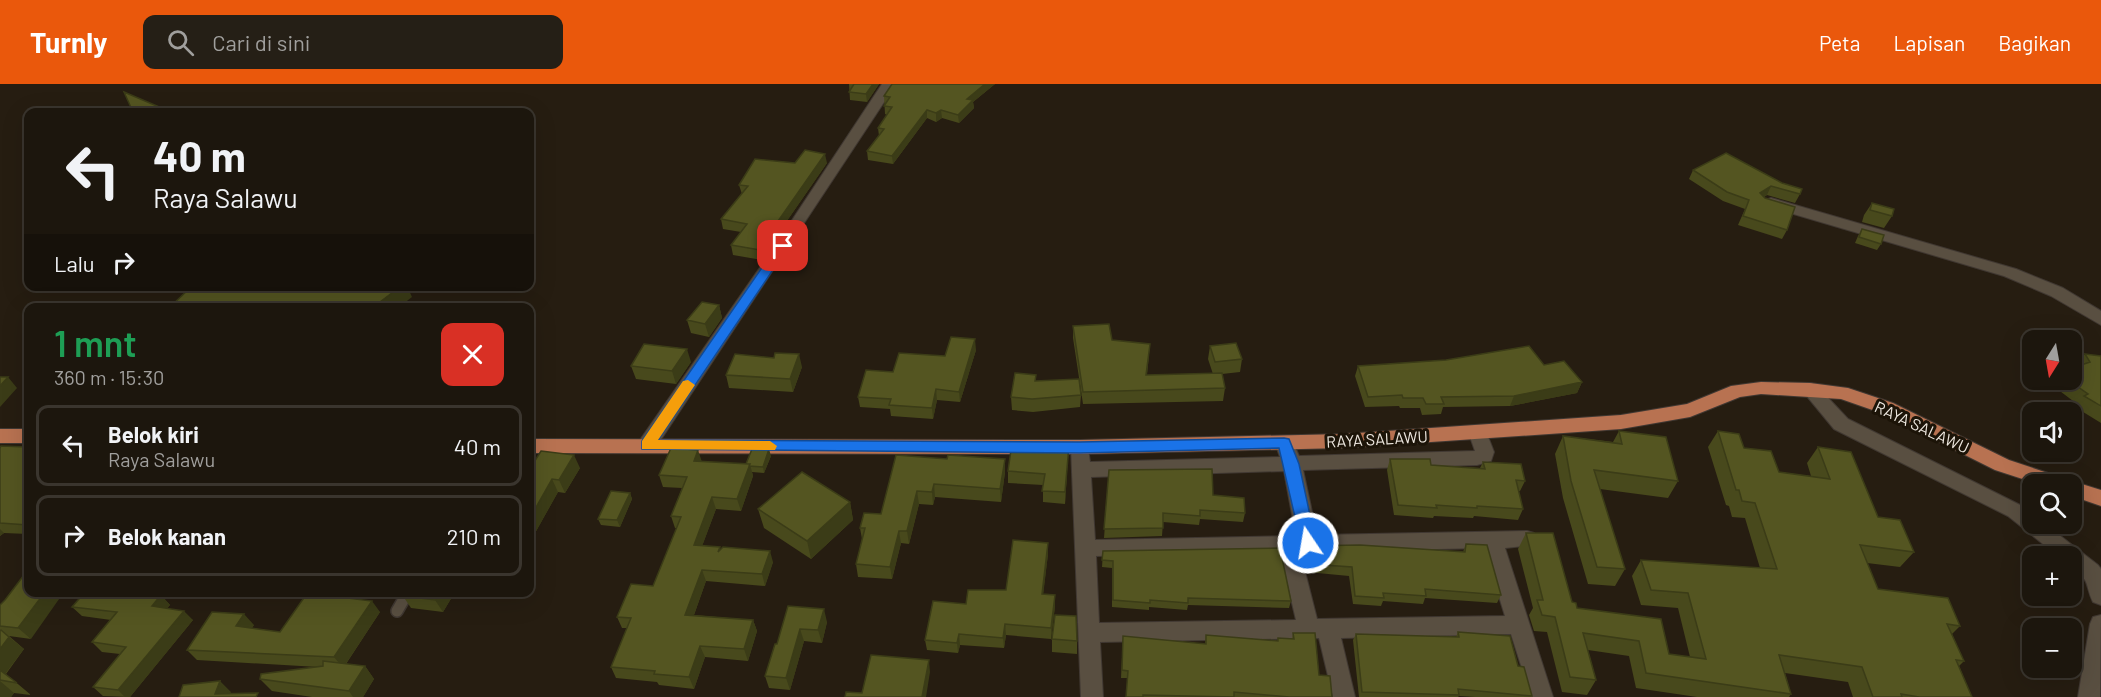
<!DOCTYPE html>
<html lang="id">
<meta charset="utf-8">
<style>
:root{--surface:#1c160d;--page:#251f16;--text:#f1f3f6;--muted:#a09f9d;--line:#3a352e;--accent:#ea580c}
body{margin:0;font-family:Barlow,sans-serif;background:var(--page);color:var(--text);height:100vh;display:flex;flex-direction:column;font-size:22px;white-space:nowrap}
*{box-sizing:border-box;margin:0}
p{font-size:20px;color:var(--muted)}
.icon{flex:none;width:33px;height:33px;fill:none;stroke:currentColor;stroke-width:2;stroke-linecap:round;stroke-linejoin:round}
.map{position:relative;flex:1;overflow:hidden}
.details{position:absolute;left:24px;top:219px;width:510px;height:294px;display:flex;flex-direction:column;background:var(--surface);border-radius:12px;box-shadow:0 6px 24px #0002,0 0 0 2px var(--line)}
.details>*{flex:none}
.top-card{position:absolute;left:24px;top:24px;width:510px;height:183px;border-radius:12px;box-shadow:0 6px 24px #0002,0 0 0 2px var(--line);background:#1c160d;color:var(--text);overflow:hidden}
.needle{width:39px;rotate:191deg}
.fabs{position:absolute;left:2022px;top:246px;display:grid;gap:12px}
.fabs a{display:grid;place-items:center;width:60px;height:60px;border-radius:12px;background:var(--surface);box-shadow:0 6px 24px #0002,0 0 0 2px var(--line);font-size:30px}
.pin{position:absolute;display:grid;place-items:center;width:51px;height:51px;color:#fff;margin:-26px;border-radius:12px;box-shadow:0 3px 9px #0006}
.me{position:absolute;width:66px;margin:-33px;rotate:348deg;stroke-linejoin:round;filter:drop-shadow(0 0 4px #0008)}
.turn{display:flex;align-items:center;gap:21px;height:126px;padding:0 30px;font-size:27px}
.turn .icon{width:78px;height:78px;stroke-width:2.5}
.turn b{display:block;font-size:42px;line-height:51px}
.then{display:flex;align-items:center;height:57px;padding:0 30px;background:#0003;gap:12px;font-size:22px}
.round{display:grid;place-items:center;flex:none;width:63px;height:63px;border-radius:12px;background:var(--page)}
.overview{display:flex;align-items:center;justify-content:space-between;height:102px;padding:0 30px}
h1{font-size:36px;font-weight:600;line-height:45px;color:#1e9e55}
ul{padding:0;list-style:none}
li{display:flex;align-items:center;gap:18px;height:81px;margin:0 12px 9px;padding:0 18px;border:3px solid var(--line);border-radius:12px}
li div{flex:1}
li b{display:block;font-size:22px}
li em{font-style:normal}
header{display:flex;align-items:center;gap:36px;box-sizing:border-box;height:84px;padding:0 30px;background:var(--accent);color:#fff}
header strong{font-size:28px}
nav{display:flex;gap:33px;margin-inline-start:auto;font-size:21px}
.search{width:420px;height:54px;background:var(--page);display:flex;align-items:center;gap:15px;box-sizing:border-box;padding:0 21px;border-radius:12px;color:var(--muted);font-size:22px}
.map>svg:first-child{display:block}
</style>
<header>
<strong>Turnly</strong>
<div class="search"><svg class="icon" aria-label="search" viewBox="0 0 24 24"><circle cx="10" cy="10" r="6"/><path d="M15 15l6 6"/></svg>Cari di sini</div>
<nav><a>Peta</a><a>Lapisan</a><a>Bagikan</a></nav>
</header>
<div class="map">
<svg width="2101" height="613" viewBox="0 0 2101 613">
<rect width="100%" height="100%" fill="#261d11"/>
<g fill="none" stroke-linecap="round" stroke-linejoin="round">
<defs>
<path id="lane" d="M 397,527 L 408,508"/>
<path id="street" d="M 882,0 L 896,0 L 654,366 L 640,366 L 638,361 L 640,356 L 777,159 Z
M 1771,114 L 2016,185 L 2063,204 L 2101,227 L 2101,241 L 2051,212 L 2004,192 L 1766,122 L 1763,119 L 1766,116 Z
M 1810,299 L 1816,301 L 1848,335 L 2022,422 L 2032,430 L 2032,440 L 2045,440 L 2098,481 L 2101,485 L 2101,521 L 2093,518 C 2084,499 2092,499 2072,483 L 2072,472 L 2058,472 L 2008,432 L 1834,345 L 1801,305 L 1804,301 Z
M 1478,343 L 1485,345 L 1494,368 L 1491,377 L 1477,381 L 1303,386 L 1317,451 L 1527,447 L 1534,449 L 1537,455 L 1534,461 L 1505,464 L 1553,613 L 1531,613 L 1511,550 L 1341,554 L 1355,613 L 1333,613 L 1319,554 L 1100,558 L 1103,613 L 1081,613 L 1071,363 L 1073,358 L 1087,358 L 1090,378 L 1280,373 L 1275,359 L 1277,354 L 1291,354 L 1299,372 L 1475,367 L 1469,350 L 1471,345 ZM 1284,387 L 1296,452 L 1095,456 L 1091,393 ZM 1484,464 L 1505,532 L 1317,535 L 1300,468 ZM 1280,468 L 1296,536 L 1099,539 L 1096,472 Z
M 2101,531 L 2100,613 L 2078,613 L 2090,540 L 2093,533 Z"/>
<path id="primary" d="M 1761,298 L 1810,299 L 1848,304 L 1893,319 L 2009,376 L 2066,395 L 2068,399 L 2072,397 L 2101,406 L 2101,422 L 2072,412 L 2072,400 L 2038,400 L 1995,386 L 1881,329 L 1841,315 L 1761,310 L 1740,313 L 1690,333 L 1621,345 L 1343,364 L 1080,370 L 530,369 L 530,355 L 1080,356 L 1343,350 L 1621,331 L 1687,320 L 1731,302 Z
M 0,345 L 28,345 L 28,359 L 0,359 Z"/>
</defs>
<use href="#lane" stroke="#403832" stroke-width="14"/>
<use href="#street" stroke="#403832" stroke-width="2"/>
<use href="#primary" stroke="#403832" stroke-width="2"/>
<use href="#lane" stroke="#594f41" stroke-width="11"/>
<use href="#street" fill="#594f41" fill-rule="evenodd"/>
<use href="#primary" fill="#b87251" fill-rule="evenodd"/>
</g>
<path fill="#48491c" d="M 849,0 L 879,0 L 867,18 L 850,16 Z
M 892,0 L 995,0 L 973,18 L 974,24 L 959,39 L 942,34 L 936,38 L 927,34 L 893,80 L 868,76 L 867,67 L 879,52 L 878,44 L 887,31 L 885,30 L 884,12 Z
M 1726,69 L 1800,110 L 1795,119 L 1767,111 L 1764,113 L 1787,146 L 1782,155 L 1738,141 L 1745,125 L 1723,117 L 1689,95 L 1693,86 Z
M 795,79 L 827,79 L 773,157 L 774,160 L 762,176 L 733,171 L 731,161 L 741,148 L 723,145 L 721,135 L 742,110 L 739,101 Z
M 1872,119 L 1892,132 L 1884,144 L 1862,138 L 1864,131 Z
M 1862,145 L 1881,160 L 1877,166 L 1855,159 L 1858,152 Z
M 719,221 L 722,234 L 709,253 L 691,249 L 687,236 Z
M 1073,242 L 1112,256 L 1150,260 L 1147,291 L 1213,290 L 1208,275 L 1210,262 L 1242,275 L 1240,288 L 1222,290 L 1225,304 L 1223,317 L 1083,320 L 1073,254 Z
M 976,266 L 960,318 L 937,316 L 933,335 L 891,332 L 890,325 L 860,323 L 858,313 L 893,288 L 945,272 Z
M 2085,270 L 2101,272 L 2101,339 L 2075,323 L 2077,320 L 2048,298 L 2051,296 L 2072,296 L 2076,282 L 2075,281 Z
M 691,278 L 676,300 L 636,295 L 631,282 Z
M 1544,281 L 1582,298 L 1577,309 L 1510,322 L 1443,323 L 1441,330 L 1422,331 L 1420,324 L 1400,324 L 1399,322 L 1365,323 L 1355,292 L 1358,282 Z
M 802,283 L 793,308 L 729,304 L 726,291 Z
M 1036,291 L 1036,297 L 1081,311 L 1080,323 L 1033,328 L 1012,326 L 1011,313 Z
M 1619,347 L 1678,397 L 1668,414 L 1600,405 L 1625,485 L 1615,502 L 1588,500 L 1563,414 L 1555,370 L 1563,352 L 1613,358 Z
M 1718,347 L 1744,364 L 1779,388 L 1811,392 L 1807,379 L 1818,363 L 1878,433 L 1914,468 L 1900,483 L 1867,479 L 1878,505 L 1960,542 L 1952,550 L 1964,577 L 1959,582 L 1972,613 L 1853,613 L 1848,598 L 1785,589 L 1791,610 L 1789,613 L 1697,613 L 1636,604 L 1629,572 L 1588,566 L 1596,596 L 1587,611 L 1562,608 L 1547,548 L 1534,547 L 1529,531 L 1533,524 L 1518,465 L 1526,449 L 1572,518 L 1577,524 L 1669,570 L 1690,573 L 1678,524 L 1641,521 L 1632,492 L 1641,476 L 1760,484 L 1745,434 L 1732,433 L 1729,422 L 1726,421 L 1708,363 Z
M 28,363 L 28,450 L 4,449 L 0,452 L 0,364 Z
M 771,372 L 764,389 L 752,388 L 753,392 L 741,427 L 716,425 L 702,462 L 773,478 L 765,502 L 706,497 L 694,531 L 753,536 L 757,547 L 748,577 L 705,573 L 694,605 L 659,601 L 657,598 L 616,594 L 611,583 L 627,544 L 622,544 L 617,533 L 653,502 L 677,444 L 675,444 L 671,432 L 682,404 L 663,403 L 659,391 L 746,380 Z
M 1068,372 L 1065,420 L 1043,418 L 1043,401 L 1008,399 L 1008,387 Z
M 947,375 L 1005,375 L 1005,388 L 1001,418 L 935,413 L 933,421 L 919,420 L 909,460 L 901,459 L 892,495 L 858,493 L 856,480 L 862,455 L 860,444 L 881,430 Z
M 1390,375 L 1431,381 L 1480,384 L 1483,378 L 1525,397 L 1520,407 L 1518,407 L 1523,425 L 1518,436 L 1474,432 L 1473,434 L 1434,432 L 1433,434 L 1394,431 L 1387,386 Z
M 530,382 L 580,384 L 565,409 L 558,408 L 530,458 Z
M 1109,386 L 1213,411 L 1245,429 L 1243,438 L 1200,435 L 1199,441 L 1163,438 L 1162,452 L 1104,454 Z
M 630,409 L 632,415 L 620,443 L 601,441 L 598,435 Z
M 850,418 L 853,436 L 811,475 L 764,444 L 758,425 Z
M 1466,460 L 1501,511 L 1497,519 L 1425,514 L 1423,520 L 1383,517 L 1381,522 L 1353,520 L 1349,492 L 1307,488 L 1303,470 L 1305,462 L 1463,468 Z
M 1103,467 L 1291,517 L 1289,524 L 1188,521 L 1187,526 L 1149,523 L 1149,526 L 1112,523 L 1112,484 L 1102,483 Z
M 1048,470 L 1043,510 L 1055,522 L 1051,555 L 1006,551 L 1004,564 L 960,561 L 958,569 L 927,566 L 925,556 L 1006,506 Z
M 308,508 L 346,508 L 347,510 L 344,513 L 380,528 L 346,580 L 365,582 L 374,595 L 363,613 L 312,613 L 272,607 L 260,595 L 318,583 L 197,576 L 187,566 L 254,541 L 252,544 L 280,548 Z
M 405,508 L 455,508 L 443,528 L 411,524 L 403,512 Z
M 161,511 L 170,521 L 167,524 L 193,536 L 130,613 L 103,612 L 93,603 L 120,570 L 102,568 L 92,558 L 111,536 L 82,532 L 72,523 Z
M 0,521 L 31,555 L 9,552 L 24,565 L 6,590 L 31,611 L 14,609 L 11,613 L 0,613 Z
M 788,522 L 827,538 L 822,559 L 804,557 L 790,606 L 769,604 L 765,592 L 777,560 Z
M 1458,548 L 1518,582 L 1532,612 L 1531,613 L 1475,613 L 1459,612 L 1458,613 L 1359,613 L 1353,556 L 1356,550 L 1456,553 Z
M 1293,549 L 1332,613 L 1126,613 L 1128,594 L 1121,594 L 1123,552 L 1205,560 L 1206,551 L 1277,557 L 1278,554 L 1292,555 Z
M 1052,555 L 1077,557 L 1077,570 L 1052,568 Z"/>
<path fill="#3b3c17" d="M 873,0 L 879,0 L 867,18 L 866,10 Z
M 985,0 L 995,0 L 973,18 L 974,24 L 959,39 L 958,31 L 967,15 Z
M 927,26 L 927,34 L 893,80 L 892,72 Z
M 941,26 L 942,34 L 936,38 L 936,29 Z
M 825,70 L 827,79 L 773,157 L 774,160 L 762,176 L 760,166 L 769,150 Z
M 1771,102 L 1767,111 L 1756,118 L 1760,109 Z
M 401,202 L 407,202 L 412,213 L 398,224 L 372,224 Z
M 719,221 L 722,234 L 709,253 L 705,240 Z
M 975,255 L 976,266 L 960,318 L 959,308 Z
M 687,265 L 691,278 L 676,300 L 672,287 Z
M 799,270 L 802,283 L 793,308 L 790,295 Z
M 8,293 L 17,304 L 0,323 L 0,302 Z
M 1582,298 L 1577,309 L 1510,322 L 1514,312 Z
M 936,305 L 937,316 L 933,335 L 932,324 Z
M 1069,361 L 1068,372 L 1065,420 L 1065,408 Z
M 769,365 L 771,372 L 764,389 L 763,383 Z
M 698,366 L 702,378 L 694,377 Z
M 574,371 L 580,384 L 565,409 L 559,396 Z
M 1005,375 L 1005,388 L 1001,418 L 1000,405 Z
M 750,380 L 753,392 L 741,427 L 737,415 Z
M 552,395 L 558,408 L 530,458 L 530,434 Z
M 934,400 L 935,413 L 933,421 L 932,408 Z
M 917,407 L 919,420 L 909,460 L 907,447 Z
M 630,409 L 632,415 L 620,443 L 617,436 Z
M 712,413 L 716,425 L 698,473 L 694,461 Z
M 850,418 L 853,436 L 811,475 L 807,457 Z
M 0,445 L 4,449 L 0,452 Z
M 899,447 L 901,459 L 892,495 L 890,483 Z
M 1048,459 L 1048,470 L 1042,521 L 1042,510 Z
M 770,467 L 773,478 L 765,502 L 762,490 Z
M 702,486 L 706,497 L 690,542 L 685,531 Z
M 45,508 L 64,508 L 31,555 L 18,544 Z
M 332,508 L 346,508 L 347,510 L 338,523 L 330,512 Z
M 440,508 L 455,508 L 443,528 L 435,516 Z
M 161,511 L 170,521 L 161,532 L 152,522 Z
M 1055,511 L 1055,522 L 1051,555 L 1051,544 Z
M 372,517 L 380,528 L 343,584 L 334,573 Z
M 824,525 L 827,538 L 822,559 L 818,546 Z
M 184,527 L 193,536 L 130,613 L 125,613 L 118,606 Z
M 244,530 L 254,541 L 246,553 L 236,542 Z
M 753,536 L 757,547 L 748,577 L 744,565 Z
M 1005,540 L 1006,551 L 1004,564 L 1003,554 Z
M 800,545 L 804,557 L 790,606 L 786,594 Z
M 959,550 L 960,561 L 958,569 L 957,559 Z
M 9,553 L 24,565 L 5,590 L 0,586 L 0,565 Z
M 700,562 L 705,573 L 694,605 L 689,593 Z
M 929,576 L 930,588 L 926,613 L 922,613 Z
M 365,582 L 374,595 L 363,613 L 353,613 L 349,607 Z
M 0,597 L 14,609 L 11,613 L 0,613 Z
M 220,597 L 231,608 L 229,613 L 215,610 Z"/>
<path fill="#545521" stroke="#3b3c17" stroke-width="1.5" d="M 854,0 L 873,0 L 866,10 L 849,8 Z
M 892,0 L 985,0 L 967,15 L 973,16 L 958,31 L 941,26 L 936,29 L 927,26 L 892,72 L 867,67 L 884,45 L 878,44 L 892,23 L 884,22 L 890,13 L 884,12 Z
M 124,8 L 171,28 L 133,28 Z
M 805,66 L 825,70 L 769,150 L 772,150 L 760,166 L 731,161 L 747,140 L 721,135 L 748,102 L 739,101 L 755,75 L 795,79 Z
M 1726,69 L 1782,99 L 1802,105 L 1800,110 L 1771,102 L 1760,109 L 1765,114 L 1795,123 L 1787,146 L 1743,132 L 1749,116 L 1727,108 L 1693,86 Z
M 1872,119 L 1894,125 L 1892,132 L 1870,126 Z
M 1862,145 L 1884,151 L 1881,160 L 1859,153 Z
M 192,202 L 401,202 L 372,224 L 169,224 Z
M 702,218 L 719,221 L 705,240 L 687,236 Z
M 1109,240 L 1112,256 L 1150,260 L 1146,291 L 1222,289 L 1225,304 L 1083,308 L 1073,242 Z
M 951,253 L 975,255 L 959,308 L 936,305 L 932,324 L 889,321 L 891,315 L 858,313 L 866,286 L 893,288 L 899,269 L 945,272 Z
M 1236,259 L 1242,275 L 1215,278 L 1210,262 Z
M 644,260 L 687,265 L 672,287 L 631,282 Z
M 1529,262 L 1544,281 L 1564,277 L 1582,298 L 1514,312 L 1441,313 L 1444,320 L 1426,320 L 1423,314 L 1403,314 L 1402,311 L 1368,313 L 1358,282 L 1446,276 Z
M 775,269 L 799,270 L 790,295 L 726,291 L 735,270 L 774,274 Z
M 2085,270 L 2101,272 L 2101,322 L 2084,312 L 2088,310 L 2068,296 L 2072,296 L 2072,284 L 2090,278 Z
M 1015,289 L 1036,291 L 1035,297 L 1079,295 L 1081,311 L 1032,315 L 1011,313 Z
M 0,293 L 8,293 L 0,302 Z
M 1619,347 L 1666,353 L 1678,397 L 1594,386 L 1625,485 L 1597,483 L 1571,397 L 1563,352 L 1622,360 Z
M 1718,347 L 1739,350 L 1744,364 L 1771,367 L 1779,388 L 1830,395 L 1818,363 L 1851,368 L 1878,433 L 1900,436 L 1914,468 L 1860,461 L 1878,505 L 1948,514 L 1960,542 L 1947,540 L 1964,577 L 1956,576 L 1972,613 L 1919,613 L 1901,610 L 1902,613 L 1873,613 L 1862,583 L 1779,571 L 1791,610 L 1646,589 L 1639,557 L 1583,549 L 1596,596 L 1570,593 L 1555,533 L 1542,531 L 1537,516 L 1543,516 L 1526,449 L 1553,449 L 1572,518 L 1576,519 L 1577,524 L 1661,535 L 1669,570 L 1706,575 L 1688,509 L 1651,506 L 1641,476 L 1777,485 L 1755,419 L 1742,417 L 1739,406 L 1736,406 Z
M 1042,361 L 1069,361 L 1065,408 L 1042,407 L 1045,390 L 1008,387 L 1011,366 L 1041,368 Z
M 1,362 L 28,363 L 28,441 L 0,439 L 0,364 Z
M 671,364 L 698,366 L 694,377 L 750,380 L 737,415 L 712,413 L 694,461 L 720,463 L 718,468 L 723,463 L 770,467 L 762,490 L 702,486 L 685,531 L 753,536 L 744,565 L 700,562 L 689,593 L 654,590 L 655,587 L 611,583 L 631,534 L 617,533 L 631,500 L 653,502 L 681,433 L 671,432 L 687,393 L 659,391 Z
M 752,365 L 769,365 L 763,383 L 749,382 L 750,380 L 746,380 Z
M 541,367 L 574,371 L 559,396 L 552,395 L 530,434 L 530,382 L 531,383 Z
M 896,371 L 947,375 L 948,371 L 1005,375 L 1000,405 L 934,400 L 932,408 L 917,407 L 907,447 L 899,447 L 890,483 L 856,480 L 865,444 L 860,444 L 864,429 L 881,430 Z
M 1390,375 L 1430,375 L 1431,381 L 1485,385 L 1483,378 L 1521,380 L 1525,397 L 1516,396 L 1523,425 L 1477,422 L 1477,424 L 1436,421 L 1437,424 L 1398,421 Z
M 1212,385 L 1213,411 L 1244,414 L 1245,429 L 1200,426 L 1200,432 L 1163,429 L 1163,444 L 1104,445 L 1109,386 Z
M 802,388 L 850,418 L 807,457 L 758,425 Z
M 611,407 L 630,409 L 617,436 L 598,435 Z
M 1013,456 L 1048,459 L 1042,510 L 1055,511 L 1051,544 L 1005,540 L 1003,554 L 959,550 L 957,559 L 925,556 L 933,517 L 966,520 L 968,506 L 1006,506 Z
M 1466,460 L 1487,461 L 1501,511 L 1425,505 L 1426,512 L 1383,509 L 1384,514 L 1355,512 L 1352,483 L 1310,480 L 1305,462 L 1360,461 L 1465,468 Z
M 1280,464 L 1291,517 L 1188,514 L 1188,519 L 1150,516 L 1150,519 L 1113,516 L 1113,477 L 1102,476 L 1103,467 Z
M 27,487 L 28,487 L 28,508 L 45,508 L 18,544 L 0,542 L 0,521 L 5,516 Z
M 85,508 L 143,508 L 161,511 L 152,522 L 184,527 L 118,606 L 93,603 L 126,563 L 92,558 L 117,528 L 72,523 Z
M 308,508 L 332,508 L 330,512 L 372,517 L 334,573 L 187,566 L 212,528 L 244,530 L 236,542 L 280,548 Z
M 405,508 L 440,508 L 435,516 L 403,512 Z
M 788,522 L 824,525 L 818,546 L 800,545 L 786,594 L 765,592 L 775,560 L 777,560 Z
M 1055,531 L 1076,532 L 1077,557 L 1052,555 Z
M 1,546 L 9,553 L 0,565 L 0,547 Z
M 1458,548 L 1510,552 L 1518,582 L 1524,583 L 1532,612 L 1458,605 L 1459,611 L 1362,608 L 1356,550 L 1459,553 Z
M 1293,549 L 1315,549 L 1319,591 L 1330,592 L 1332,613 L 1289,613 L 1234,608 L 1234,613 L 1143,611 L 1143,613 L 1126,613 L 1128,587 L 1122,586 L 1123,552 L 1206,560 L 1206,551 L 1278,557 L 1278,554 L 1294,555 Z
M 871,571 L 929,576 L 922,613 L 845,613 L 846,608 L 862,609 Z
M 323,577 L 365,582 L 349,607 L 260,595 L 261,590 L 323,582 Z
M 0,586 L 17,599 L 0,596 Z
M 220,597 L 215,610 L 258,609 L 256,613 L 179,613 L 183,601 Z"/>
<path fill="#1a73e8" stroke="#114b97" stroke-width="1.5" d="M 783,158 L 789,162 L 658,356 L 1080,358 L 1284,354 L 1289,355 L 1299,380 L 1316,459 L 1314,464 L 1308,466 L 1301,459 L 1279,364 L 1080,369 L 642,365 L 642,357 L 779,159 Z"/>
<path fill="#f59e0b" d="M 688,296 L 695,301 L 658,356 L 770,357 L 777,362 L 775,366 L 642,365 L 642,357 L 683,297 Z"/>
<g text-anchor="middle" stroke-width="6" stroke-linejoin="round" paint-order="stroke">
<g font-size="16" fill="#eee8e0" stroke="#1c1408">
<text transform="translate(1922 343) rotate(25)" y="6">RAYA SALAWU</text>
<text transform="translate(1377 355) rotate(-3)" y="6">RAYA SALAWU</text>
</g>
</g>
</svg>
<div class="fabs">
<a><svg class="needle" viewBox="-14 -14 28 28"><path d="M0-13l5 13h-10z" fill="#e53935"/><path d="M0 13l5-13h-10z" fill="#a09f9d"/></svg></a>
<a><svg class="icon" aria-label="sound" viewBox="0 0 24 24"><path d="M4 9h4l5-4v14l-5-4H4zM17 9q2 3 0 6"/></svg></a>
<a><svg class="icon" aria-label="search" viewBox="0 0 24 24"><circle cx="10" cy="10" r="6"/><path d="M15 15l6 6"/></svg></a>
<a>+</a>
<a>−</a>
</div>
<div class="pin" style="left:783px;top:162px;background:#d93025"><svg class="icon" aria-label="arrive" viewBox="0 0 24 24"><path d="M6 21V4h12l-3 4 3 4H6"/></svg></div>
<svg class="me" style="left:1308px;top:459px" viewBox="-20 -20 40 40"><circle r="17" fill="#1a73e8" stroke="#fff" stroke-width="3"/><path d="M0-11L8 9 0 5-8 9z" fill="#fff"/></svg>
<div class="top-card">
<div class="turn"><svg class="icon" aria-label="left" viewBox="0 0 24 24"><path d="M17 20v-9H6M10 6l-5 5 5 5"/></svg><div><b>40 m</b>Raya Salawu</div></div>
<div class="then">Lalu<svg class="icon" aria-label="right" viewBox="0 0 24 24"><path d="M7 20v-9h11M14 6l5 5-5 5"/></svg></div>
</div>
<section class="details">
<div class="overview"><div><h1>1 mnt</h1><p>360 m · 15:30</p></div><a class="round" style="background:#d93025;color:#fff"><svg class="icon" aria-label="close" viewBox="0 0 24 24"><path d="M6 6l12 12M18 6L6 18"/></svg></a></div>
<ul>
<li><svg class="icon" aria-label="left" viewBox="0 0 24 24"><path d="M17 20v-9H6M10 6l-5 5 5 5"/></svg><div><b>Belok kiri</b><p>Raya Salawu</p></div><em>40 m</em></li>
<li><svg class="icon" aria-label="right" viewBox="0 0 24 24"><path d="M7 20v-9h11M14 6l5 5-5 5"/></svg><div><b>Belok kanan</b></div><em>210 m</em></li>
</ul>
</section>
</div>
